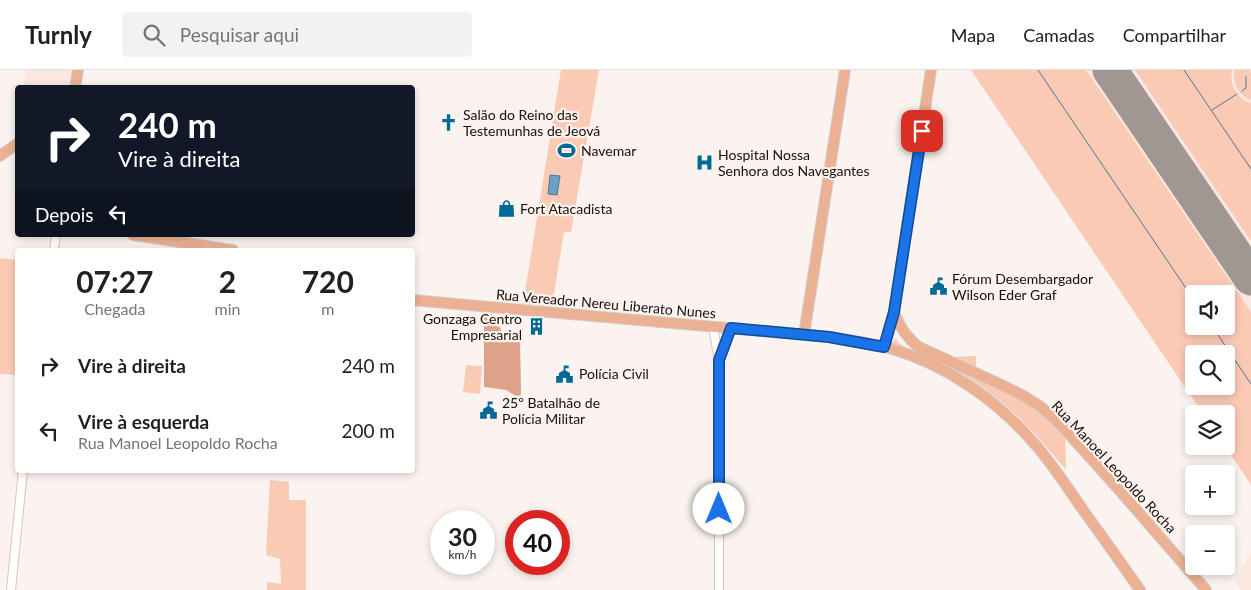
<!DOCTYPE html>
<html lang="pt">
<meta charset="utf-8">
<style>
:root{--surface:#fff;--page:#f2f2f2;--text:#202124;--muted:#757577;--line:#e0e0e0}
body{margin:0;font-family:Lato,sans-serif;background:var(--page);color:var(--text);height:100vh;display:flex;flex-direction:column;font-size:19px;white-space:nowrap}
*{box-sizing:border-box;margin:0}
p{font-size:16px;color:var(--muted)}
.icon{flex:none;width:28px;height:28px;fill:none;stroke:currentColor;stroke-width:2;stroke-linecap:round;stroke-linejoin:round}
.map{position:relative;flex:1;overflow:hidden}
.details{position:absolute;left:15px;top:178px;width:400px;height:225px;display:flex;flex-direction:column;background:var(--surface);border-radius:5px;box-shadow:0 2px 8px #0003}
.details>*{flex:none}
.guide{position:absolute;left:15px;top:15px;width:400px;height:152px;border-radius:5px;box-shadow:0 2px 8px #0003;background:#111827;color:#fff;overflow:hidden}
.controls{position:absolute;left:1185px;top:215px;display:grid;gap:10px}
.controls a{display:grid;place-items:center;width:50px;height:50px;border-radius:5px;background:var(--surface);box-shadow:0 2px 8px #0003;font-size:25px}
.speed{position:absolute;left:430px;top:440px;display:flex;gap:10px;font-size:25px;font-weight:700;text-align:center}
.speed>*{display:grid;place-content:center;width:65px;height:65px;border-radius:50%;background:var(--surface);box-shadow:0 2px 8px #0003;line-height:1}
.speed small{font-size:12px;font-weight:400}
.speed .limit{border:8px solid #d22;background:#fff;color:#111}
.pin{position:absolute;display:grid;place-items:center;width:42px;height:42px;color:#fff;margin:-21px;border-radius:10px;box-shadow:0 2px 8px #0006}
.me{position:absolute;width:55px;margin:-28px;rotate:0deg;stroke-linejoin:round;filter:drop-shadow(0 0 4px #0008)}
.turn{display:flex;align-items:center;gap:18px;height:105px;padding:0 20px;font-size:22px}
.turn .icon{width:65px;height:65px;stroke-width:2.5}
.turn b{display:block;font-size:35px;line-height:42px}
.then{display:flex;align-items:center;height:48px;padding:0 20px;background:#0003;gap:10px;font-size:19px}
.eta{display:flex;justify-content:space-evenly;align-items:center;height:85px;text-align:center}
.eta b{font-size:30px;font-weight:700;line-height:35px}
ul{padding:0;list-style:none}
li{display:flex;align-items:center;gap:15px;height:65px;padding:0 20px}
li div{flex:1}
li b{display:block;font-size:19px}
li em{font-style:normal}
header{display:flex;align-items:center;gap:30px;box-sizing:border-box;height:70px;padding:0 25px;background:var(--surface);border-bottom:1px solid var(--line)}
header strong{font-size:24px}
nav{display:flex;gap:28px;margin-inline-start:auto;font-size:18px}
.search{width:350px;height:45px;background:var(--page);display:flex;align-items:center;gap:12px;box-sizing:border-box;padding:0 18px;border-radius:5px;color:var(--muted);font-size:19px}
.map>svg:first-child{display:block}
</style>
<header>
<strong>Turnly</strong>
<div class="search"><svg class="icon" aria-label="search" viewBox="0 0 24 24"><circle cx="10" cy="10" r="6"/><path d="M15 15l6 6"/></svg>Pesquisar aqui</div>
<nav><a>Mapa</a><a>Camadas</a><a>Compartilhar</a></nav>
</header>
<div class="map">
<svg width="1251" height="520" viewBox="0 0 1251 520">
<rect width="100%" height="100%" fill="#faf3ef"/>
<path fill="#fae7df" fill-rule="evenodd" d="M 26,0 L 72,0 L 70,17 L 24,17 Z
M 972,0 L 1251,0 L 1251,414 L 1226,376 L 1226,344 L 1204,344 ZM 1194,224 L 1226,224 L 1226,256 L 1194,256 ZM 1194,284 L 1226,284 L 1226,316 L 1194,316 Z
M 1251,481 L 1251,520 L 1240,520 L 1241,519 L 1235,512 Z"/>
<path fill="#fbcab5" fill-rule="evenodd" d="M 561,0 L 599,0 L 571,162 L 564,162 L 552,236 L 523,234 Z
M 971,0 L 1086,0 L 1251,242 L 1251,415 L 1225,376 L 1226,376 L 1226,344 L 1203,344 ZM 1194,224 L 1226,224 L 1226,256 L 1194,256 ZM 1194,284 L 1226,284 L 1226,316 L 1194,316 Z
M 1135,0 L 1232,0 C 1232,4 1231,9 1232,13 C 1234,22 1242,31 1251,33 L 1251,171 Z
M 1234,0 L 1249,0 L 1251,3 L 1251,30 C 1237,24 1234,15 1234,0 Z
M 0,188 L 17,190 L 17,305 L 0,304 Z
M 896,268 L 899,273 L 907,278 L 917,280 L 941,290 L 1035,337 L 1065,363 L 1066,400 C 1046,376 1025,351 1000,331 C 970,305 929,288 892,273 Z
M 976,286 L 976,300 L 951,287 Z
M 466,295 L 482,296 L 480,324 L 463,322 Z
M 270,410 L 289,412 L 289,430 L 306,430 L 306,520 L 267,520 L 267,512 L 281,514 L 280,489 L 266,485 Z"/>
<path fill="#dda288" d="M 484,242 L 492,244 L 491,255 L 500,257 L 502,264 L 520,266 L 521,325 L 516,326 L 506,320 L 484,317 Z"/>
<path fill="#69a2c5" stroke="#51768d" d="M 550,105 L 560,106 L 557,125 L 548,124 Z"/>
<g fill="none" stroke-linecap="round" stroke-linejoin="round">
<path stroke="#51768d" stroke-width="1" d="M 1038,0 L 1194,230
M 1184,0 L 1251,99
M 1242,21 L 1246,18 L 1246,7
M 1212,40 L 1237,24
M 1212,256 L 1251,314"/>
<path stroke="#a09692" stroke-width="35" d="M 1110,0 L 1251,208"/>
<defs>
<path id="minor" d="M 54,180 L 56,165
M 713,257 L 719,290 L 719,520
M 720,289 L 731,259
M 11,520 L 23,400"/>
<path id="major" d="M 75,18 L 78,0
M 0,86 L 18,73
M 133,165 L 233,180
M 412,230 L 829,267 C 850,270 872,273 892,279 C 947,295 996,330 1033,372 C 1052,393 1067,417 1083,440 C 1102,466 1121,493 1140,520
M 894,242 C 900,257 906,267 919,277 L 1004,316 L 1024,326 L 1041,337 L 1059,353 L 1121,422 L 1206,520
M 804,265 L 845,0
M 884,277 L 894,242 L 931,0"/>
</defs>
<use href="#minor" stroke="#e5c1b1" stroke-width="10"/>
<use href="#major" stroke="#d1cfce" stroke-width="12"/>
<use href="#minor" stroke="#fff" stroke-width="8"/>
<use href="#major" stroke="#ecb093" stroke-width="10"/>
</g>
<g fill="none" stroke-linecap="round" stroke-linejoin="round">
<defs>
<path id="route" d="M 719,439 L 719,290 L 731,258 L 829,267 L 884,277 L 894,242 L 922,61"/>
</defs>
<use href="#route" stroke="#114b97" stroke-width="12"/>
<use href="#route" stroke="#1a73e8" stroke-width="9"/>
</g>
<defs>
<symbol id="church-bare" viewBox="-9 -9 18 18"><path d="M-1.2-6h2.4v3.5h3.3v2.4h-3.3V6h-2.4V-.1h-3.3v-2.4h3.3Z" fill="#006a97" stroke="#faf3ef" stroke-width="2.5" paint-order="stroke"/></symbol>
<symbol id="stadium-bare" viewBox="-9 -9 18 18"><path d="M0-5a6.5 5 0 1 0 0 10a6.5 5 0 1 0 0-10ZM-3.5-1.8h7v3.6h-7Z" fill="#006a97" stroke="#faf3ef" stroke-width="2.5" paint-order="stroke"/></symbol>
<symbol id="hospital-bare" viewBox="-9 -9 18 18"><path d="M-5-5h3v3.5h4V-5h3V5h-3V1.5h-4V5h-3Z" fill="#006a97" stroke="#faf3ef" stroke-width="2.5" paint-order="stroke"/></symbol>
<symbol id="shop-bare" viewBox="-9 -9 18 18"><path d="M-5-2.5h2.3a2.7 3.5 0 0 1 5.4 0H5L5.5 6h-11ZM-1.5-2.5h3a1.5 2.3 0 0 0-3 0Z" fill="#006a97" stroke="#faf3ef" stroke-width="2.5" paint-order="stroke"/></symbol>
<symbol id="civic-bare" viewBox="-9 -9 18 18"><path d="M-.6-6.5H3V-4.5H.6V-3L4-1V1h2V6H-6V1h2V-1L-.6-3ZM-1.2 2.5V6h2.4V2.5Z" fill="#006a97" stroke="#faf3ef" stroke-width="2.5" paint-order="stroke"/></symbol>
<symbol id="building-bare" viewBox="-9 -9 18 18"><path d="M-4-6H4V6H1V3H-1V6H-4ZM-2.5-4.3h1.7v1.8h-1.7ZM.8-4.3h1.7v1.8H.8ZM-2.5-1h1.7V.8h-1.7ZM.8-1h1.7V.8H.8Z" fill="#006a97" stroke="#faf3ef" stroke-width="2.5" paint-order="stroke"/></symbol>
</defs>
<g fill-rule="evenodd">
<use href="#church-bare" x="436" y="40" width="25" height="25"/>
<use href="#stadium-bare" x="554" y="68" width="25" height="25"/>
<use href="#hospital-bare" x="692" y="80" width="25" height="25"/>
<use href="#shop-bare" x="494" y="126" width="25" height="25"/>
<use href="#civic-bare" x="926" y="204" width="25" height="25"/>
<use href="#building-bare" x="524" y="244" width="25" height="25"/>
<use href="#civic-bare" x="552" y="292" width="25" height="25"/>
<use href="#civic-bare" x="476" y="328" width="25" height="25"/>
</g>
<g text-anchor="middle" stroke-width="4.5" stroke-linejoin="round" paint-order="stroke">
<g font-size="14" fill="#1a0e09" stroke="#faf3ef" text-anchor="start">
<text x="463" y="50">Salão do Reino das<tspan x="463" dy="16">Testemunhas de Jeová</tspan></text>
<text x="581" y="86">Navemar</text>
<text x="718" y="90">Hospital Nossa<tspan x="718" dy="16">Senhora dos Navegantes</tspan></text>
<text x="520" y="144">Fort Atacadista</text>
<text x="952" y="214">Fórum Desembargador<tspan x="952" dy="16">Wilson Eder Graf</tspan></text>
<text x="522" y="254" text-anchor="end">Gonzaga Centro<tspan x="522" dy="16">Empresarial</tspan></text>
<text x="579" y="309">Polícia Civil</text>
<text x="502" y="338">25º Batalhão de<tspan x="502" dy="16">Polícia Militar</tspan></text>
</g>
<g font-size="14" fill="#1a0e09" stroke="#faf3ef">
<text transform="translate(606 234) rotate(5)" y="5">Rua Vereador Nereu Liberato Nunes</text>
<text transform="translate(1114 397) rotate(47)" y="5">Rua Manoel Leopoldo Rocha</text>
</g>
</g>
</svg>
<div class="controls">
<a><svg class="icon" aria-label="sound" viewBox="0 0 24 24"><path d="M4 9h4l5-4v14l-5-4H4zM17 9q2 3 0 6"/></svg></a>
<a><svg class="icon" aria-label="search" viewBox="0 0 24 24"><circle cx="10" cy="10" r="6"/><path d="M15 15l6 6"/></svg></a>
<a><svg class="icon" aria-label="layers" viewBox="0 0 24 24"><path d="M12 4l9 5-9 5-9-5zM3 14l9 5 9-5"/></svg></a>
<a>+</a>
<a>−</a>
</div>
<div class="speed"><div>30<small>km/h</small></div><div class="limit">40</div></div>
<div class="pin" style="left:922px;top:61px;background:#d93025"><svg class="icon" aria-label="arrive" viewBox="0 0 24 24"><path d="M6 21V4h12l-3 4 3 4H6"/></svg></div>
<svg class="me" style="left:719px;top:439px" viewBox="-20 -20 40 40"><circle r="19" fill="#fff"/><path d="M0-13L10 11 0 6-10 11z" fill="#1a73e8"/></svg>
<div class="guide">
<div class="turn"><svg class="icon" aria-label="right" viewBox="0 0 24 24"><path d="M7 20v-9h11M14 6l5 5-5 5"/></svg><div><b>240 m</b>Vire à direita</div></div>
<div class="then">Depois<svg class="icon" aria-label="left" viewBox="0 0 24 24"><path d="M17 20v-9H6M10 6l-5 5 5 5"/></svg></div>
</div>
<section class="details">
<div class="eta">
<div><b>07:27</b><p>Chegada</p></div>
<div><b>2</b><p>min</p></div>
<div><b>720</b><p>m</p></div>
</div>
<ul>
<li><svg class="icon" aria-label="right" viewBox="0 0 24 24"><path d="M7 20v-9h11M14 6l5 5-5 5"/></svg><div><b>Vire à direita</b></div><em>240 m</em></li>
<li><svg class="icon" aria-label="left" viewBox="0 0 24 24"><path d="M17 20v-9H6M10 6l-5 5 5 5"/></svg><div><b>Vire à esquerda</b><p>Rua Manoel Leopoldo Rocha</p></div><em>200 m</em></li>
</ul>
</section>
</div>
